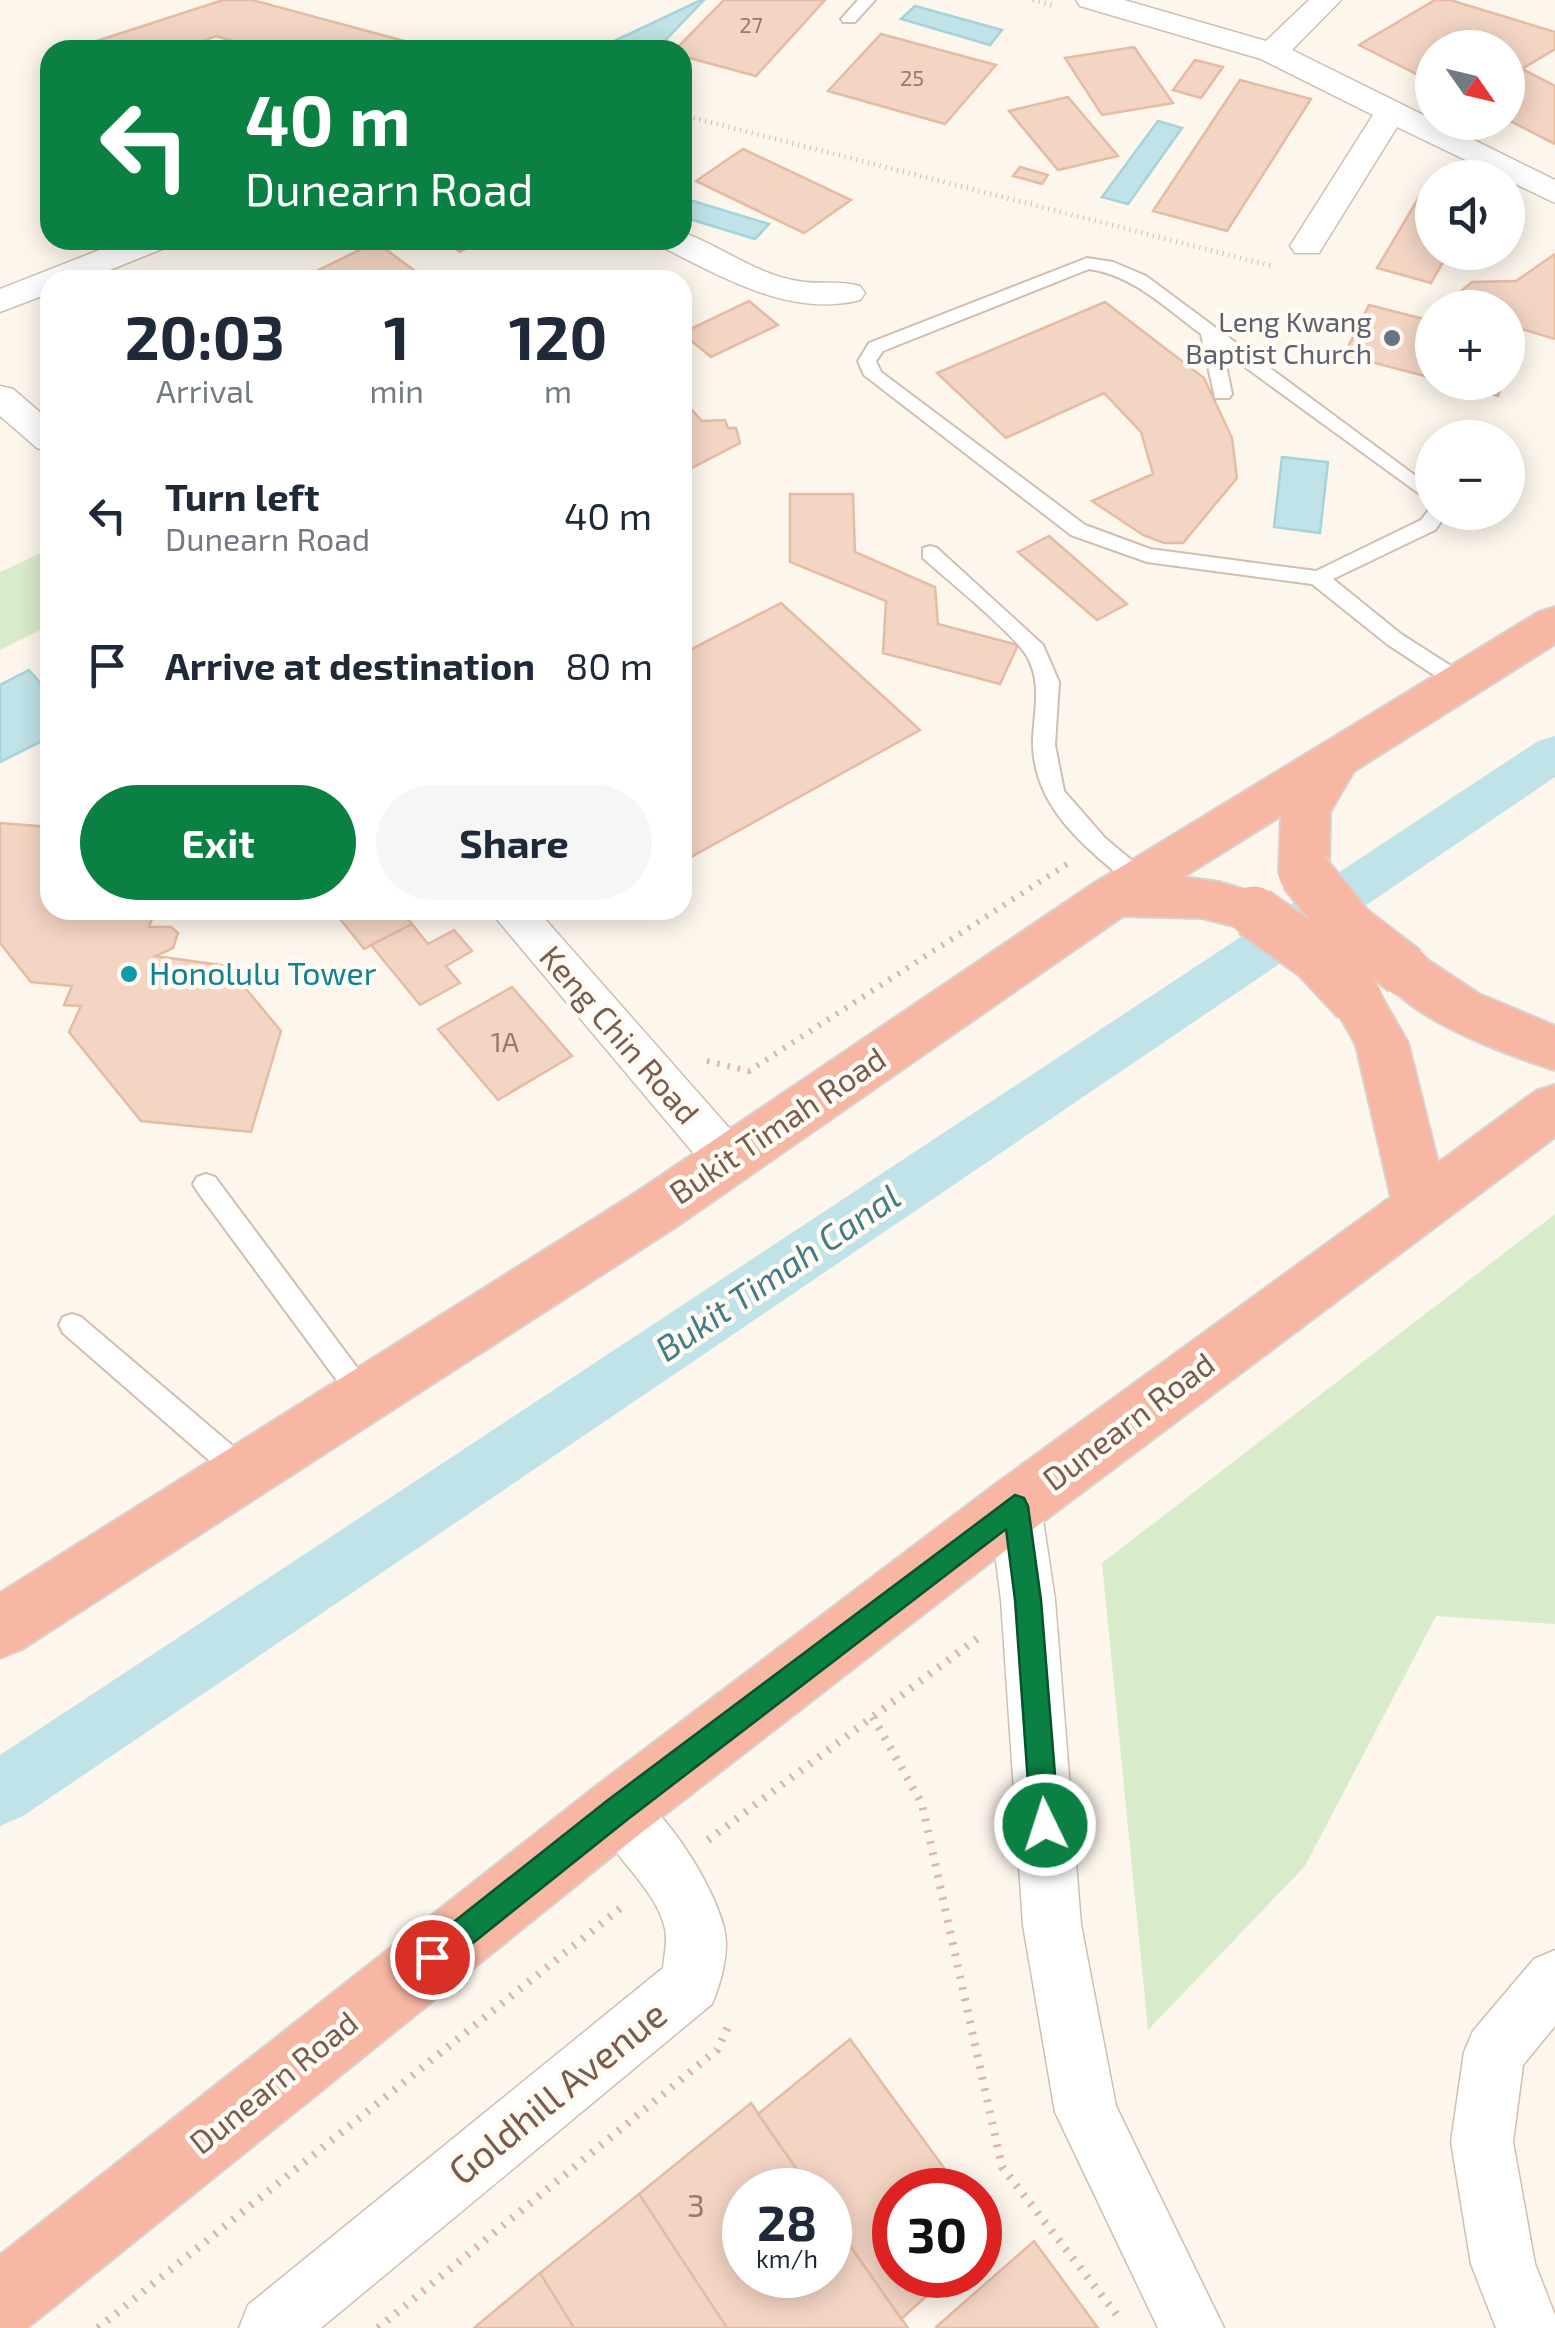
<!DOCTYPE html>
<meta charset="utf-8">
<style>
:root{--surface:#fff;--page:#f6f6f7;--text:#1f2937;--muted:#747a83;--accent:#0b8043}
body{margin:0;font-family:"Exo 2",sans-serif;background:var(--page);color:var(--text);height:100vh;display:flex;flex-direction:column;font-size:38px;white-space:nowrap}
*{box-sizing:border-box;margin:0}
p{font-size:32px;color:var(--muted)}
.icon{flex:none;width:55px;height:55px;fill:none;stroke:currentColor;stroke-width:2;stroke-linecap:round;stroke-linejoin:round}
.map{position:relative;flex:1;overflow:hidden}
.drawer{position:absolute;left:40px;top:270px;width:652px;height:650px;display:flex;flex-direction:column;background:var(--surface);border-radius:30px;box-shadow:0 5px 25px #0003}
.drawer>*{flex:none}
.guide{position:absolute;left:40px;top:40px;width:652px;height:210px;border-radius:30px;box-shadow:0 5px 25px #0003;background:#0b8043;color:#fff;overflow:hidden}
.needle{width:65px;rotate:124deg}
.buttons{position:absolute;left:1415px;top:30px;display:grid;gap:20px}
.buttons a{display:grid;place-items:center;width:110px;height:110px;border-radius:50%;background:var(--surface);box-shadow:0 5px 25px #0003;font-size:50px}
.speed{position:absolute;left:722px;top:2168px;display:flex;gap:20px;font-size:50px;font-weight:700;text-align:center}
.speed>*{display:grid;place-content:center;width:130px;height:130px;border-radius:50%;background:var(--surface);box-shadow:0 5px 25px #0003;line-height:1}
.speed small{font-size:25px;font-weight:400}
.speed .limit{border:15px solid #d22;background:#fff;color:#111}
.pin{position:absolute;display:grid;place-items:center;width:85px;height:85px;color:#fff;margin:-42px;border:5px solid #fff;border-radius:50%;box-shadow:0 2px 10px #0007}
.me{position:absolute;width:110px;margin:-55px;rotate:356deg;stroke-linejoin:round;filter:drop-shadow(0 0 8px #0008)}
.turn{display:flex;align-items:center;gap:35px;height:210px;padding:0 40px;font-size:45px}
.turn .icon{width:130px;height:130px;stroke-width:2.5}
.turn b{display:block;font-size:70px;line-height:85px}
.eta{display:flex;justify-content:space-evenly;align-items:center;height:170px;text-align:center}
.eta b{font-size:60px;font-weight:700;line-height:70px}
.action{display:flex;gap:20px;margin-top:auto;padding:20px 40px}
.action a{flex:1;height:115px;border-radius:60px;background:var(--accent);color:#fff;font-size:40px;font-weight:700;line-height:115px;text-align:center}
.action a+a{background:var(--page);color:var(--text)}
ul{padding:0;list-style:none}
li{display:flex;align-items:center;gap:30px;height:150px;padding:0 40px}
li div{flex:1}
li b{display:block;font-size:38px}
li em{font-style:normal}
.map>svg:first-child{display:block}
</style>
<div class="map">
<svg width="1555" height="2328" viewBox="0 0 1555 2328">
<rect width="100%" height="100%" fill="#fdf6ec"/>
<path fill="#d8ecc9" d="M 50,549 L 50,625 L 0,650 L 0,572 Z
M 1555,1214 L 1555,1624 L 1436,1616 L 1305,1866 L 1148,2030 L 1102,1563 Z"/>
<path fill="#bfe3e8" stroke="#a5d3da" stroke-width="2.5" d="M 704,0 L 656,50 L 612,42 L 701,0 Z
M 915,6 L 1002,30 L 990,45 L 901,19 Z
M 1158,121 L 1182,128 L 1128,204 L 1102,197 Z
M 683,198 L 769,224 L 755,239 L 683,217 Z
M 1282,457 L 1328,462 L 1320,533 L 1274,527 Z
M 29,670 L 50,694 L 50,737 L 0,762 L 0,685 Z"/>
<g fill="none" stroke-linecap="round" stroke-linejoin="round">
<path fill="#bfe3e8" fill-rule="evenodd" d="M 1555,736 L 1555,777 L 23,1816 L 0,1826 L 0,1755 L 1538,741 Z"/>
</g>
<path fill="#f3d5c3" stroke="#e6bba3" stroke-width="2.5" d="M 223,0 L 252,0 L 438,50 L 263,50 L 216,36 L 180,50 L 69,50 Z
M 724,0 L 825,0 L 756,76 L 682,56 L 682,50 L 675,50 Z
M 1435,0 L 1450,0 L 1555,32 L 1555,49 L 1522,69 L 1555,86 L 1555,144 L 1508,120 L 1508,48 L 1432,48 L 1432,82 L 1359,45 Z
M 881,34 L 996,65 L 945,124 L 828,91 Z
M 1134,47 L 1173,103 L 1102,115 L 1065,58 Z
M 1195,60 L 1223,67 L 1201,98 L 1173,90 Z
M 1240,80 L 1311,99 L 1227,231 L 1153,211 Z
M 1068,97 L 1118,156 L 1058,170 L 1009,111 Z
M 743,149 L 851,200 L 804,233 L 696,181 Z
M 1020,167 L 1048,175 L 1042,184 L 1013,176 Z
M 1428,182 L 1432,184 L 1432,252 L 1449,252 L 1431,283 L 1377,268 Z
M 443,240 L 482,240 L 460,252 Z
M 376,242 L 427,280 L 298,280 Z
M 1555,254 L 1555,339 L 1508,325 L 1508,308 L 1459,308 L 1446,303 L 1472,282 L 1516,281 Z
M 749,301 L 778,325 L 711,357 L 682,333 Z
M 1105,302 L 1204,378 L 1232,438 L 1237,478 L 1183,543 L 1164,543 L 1143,535 L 1092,501 L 1153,474 L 1141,432 L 1104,393 L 1006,438 L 937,373 Z
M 1369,305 L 1432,321 L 1432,378 L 1344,355 Z
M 1449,382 L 1503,382 L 1498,396 Z
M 682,399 L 702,421 L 725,420 L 728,428 L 736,428 L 740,443 L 682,473 Z
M 790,494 L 853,494 L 855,552 L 935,587 L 938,624 L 1018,645 L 1000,684 L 883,653 L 886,601 L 790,562 Z
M 1049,536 L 1127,604 L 1097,620 L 1018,552 Z
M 781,603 L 920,730 L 682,862 L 682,654 Z
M 0,823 L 50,827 L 50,910 L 155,910 L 149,927 L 171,927 L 178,933 L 173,948 L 156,956 L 227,966 L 281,1031 L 251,1132 L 141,1121 L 69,1032 L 81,1006 L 64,1005 L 72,986 L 31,982 L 0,943 Z
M 333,910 L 408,910 L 402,913 L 412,924 L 364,949 Z
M 412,924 L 428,944 L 454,930 L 472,951 L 446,966 L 460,983 L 420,1005 L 371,945 Z
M 512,987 L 572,1056 L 498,1100 L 438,1029 Z
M 850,2039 L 960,2190 L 895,2190 L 895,2275 L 950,2275 L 901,2319 L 830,2217 L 830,2190 L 811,2190 L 758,2114 Z
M 751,2103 L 811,2190 L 745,2190 L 745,2275 L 830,2275 L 830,2217 L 908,2328 L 727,2328 L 639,2194 Z
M 639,2194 L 727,2328 L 574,2328 L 540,2273 Z
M 1034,2241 L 1098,2328 L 936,2328 L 936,2327 Z
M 540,2273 L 574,2328 L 474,2328 Z"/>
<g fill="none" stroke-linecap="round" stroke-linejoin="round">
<defs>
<path id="lane" d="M 858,0 L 875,0 L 855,22 L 843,22 L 841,19 Z
M 1087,258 L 1113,262 L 1146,276 L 1432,488 L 1432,503 L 1223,351 L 1232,394 L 1229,398 L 1215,398 L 1201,334 C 1167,309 1133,275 1089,269 L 883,351 L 876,361 L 881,372 L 1085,525 L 1150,549 L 1316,571 L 1421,520 L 1431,507 L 1432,512 L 1448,512 L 1435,530 L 1333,579 L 1401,634 L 1468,677 L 1471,682 L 1468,687 L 1452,687 L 1387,644 L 1312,584 L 1147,562 L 1071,535 L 864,375 L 858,361 L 869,343 Z
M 930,546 L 937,548 L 1043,645 L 1059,682 L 1055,745 L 1064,791 L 1105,838 L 1148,874 L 1151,880 L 1148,886 L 1132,886 C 1085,847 1032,807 1033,740 C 1034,711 1042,685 1028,658 C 1018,637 944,577 923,558 L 923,548 Z
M 206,1174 L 215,1177 L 373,1389 L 377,1397 L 373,1405 L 364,1409 L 355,1405 L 197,1191 L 193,1184 L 197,1177 Z
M 72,1314 L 81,1317 L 254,1464 L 258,1473 L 254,1482 L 244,1485 L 234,1482 L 63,1333 L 59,1325 L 63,1317 Z"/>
<path id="street" d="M 1076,0 L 1124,0 L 1266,41 L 1309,0 L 1341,0 L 1292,50 L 1555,180 L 1555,203 L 1397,127 L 1319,253 L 1295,253 L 1290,246 L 1373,115 L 1261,59 L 1080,6 Z
M 682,232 C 721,246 757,275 798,281 C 819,285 840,280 860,286 L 865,293 L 860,300 C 790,318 723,277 662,247 L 657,240 L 682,240 Z
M 125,240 L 172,240 L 167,247 L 85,280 L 50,280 L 50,293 L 0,312 L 0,289 Z
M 0,386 L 13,389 L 50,421 L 50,452 L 37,448 L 0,416 Z
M 489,910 L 537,910 L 745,1146 L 752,1160 L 745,1174 L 728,1180 L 711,1174 Z
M 1015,1482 L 1034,1489 L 1041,1506 L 1055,1600 L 1081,1925 L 1116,2106 L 1224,2328 L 1158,2328 L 1055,2112 L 1023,1925 L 1001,1600 L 989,1506 L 996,1489 Z
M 618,1782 C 661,1800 713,1883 724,1928 C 730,1951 721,1983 712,2004 L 321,2328 L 239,2328 L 248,2305 L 663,1968 C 664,1956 668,1941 665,1929 C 657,1888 606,1851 589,1810 L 598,1790 Z
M 1555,1950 L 1555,2026 L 1523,2065 L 1513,2142 L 1535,2264 L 1555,2315 L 1555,2328 L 1496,2328 L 1471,2264 L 1451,2142 L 1464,2052 L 1473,2031 L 1534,1959 Z"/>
<path id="highway" d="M 1555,607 L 1555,644 L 1354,771 L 1330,812 L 1329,872 L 1322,885 L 1304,891 L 1286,885 L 1279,872 L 1281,816 L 1183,877 L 1219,882 L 1272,898 L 1279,912 L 1272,926 L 1254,931 L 1202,918 L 1123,916 L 677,1226 L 22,1649 L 0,1658 L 0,1593 L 637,1192 L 1093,884 L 1539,612 Z
M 1405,951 L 1423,957 L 1479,994 L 1555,1026 L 1555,1070 C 1505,1054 1404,1018 1379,971 L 1387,957 Z
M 1357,979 L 1375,985 L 1408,1043 L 1438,1163 L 1536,1091 L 1555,1085 L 1555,1137 L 1037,1526 L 641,1833 L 27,2328 L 0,2328 L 0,2255 L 595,1787 L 993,1486 L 1391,1197 L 1356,1045 L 1331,1000 L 1339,985 Z"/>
</defs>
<use href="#lane" stroke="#d1beb0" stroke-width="4"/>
<use href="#street" stroke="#d1beb0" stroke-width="3"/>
<use href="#highway" stroke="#dad1cd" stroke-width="4"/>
<path stroke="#d9b8a5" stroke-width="5" stroke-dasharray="1 5" stroke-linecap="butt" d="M 1033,0 L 1055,6
M 682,115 L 1272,266"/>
<path stroke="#d9b8a5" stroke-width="6" stroke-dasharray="2.5 8" stroke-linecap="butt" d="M 707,1061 L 749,1071 L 1067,864"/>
<path stroke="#d9b8a5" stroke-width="8" stroke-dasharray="2.5 9" stroke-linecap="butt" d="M 873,1717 L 922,1804 L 1002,2167 L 1120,2319
M 708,1840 L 978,1638
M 98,2328 L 627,1903
M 378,2328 L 717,2050 L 728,2027"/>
<use href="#lane" fill="#fff" fill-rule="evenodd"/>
<use href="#street" fill="#fff" fill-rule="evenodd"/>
<use href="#highway" fill="#f7b7a3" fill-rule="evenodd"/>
<defs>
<path id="highway-bridge" d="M 1304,872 L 1349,928 L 1405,971
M 1254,912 L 1316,956 L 1357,1000"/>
</defs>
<use href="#highway-bridge" stroke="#dad1cd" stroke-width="55" stroke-linecap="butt"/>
<use href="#highway-bridge" stroke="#f7b7a3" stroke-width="51"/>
</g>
<path fill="#0b8043" stroke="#07532c" stroke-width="2.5" d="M 1015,1495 L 1024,1498 L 1028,1506 L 1041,1600 L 1059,1825 L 1055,1834 L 1045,1838 L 1035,1834 L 1031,1825 L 1015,1600 L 1006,1529 L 628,1819 L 443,1967 L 432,1971 L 422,1967 L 418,1957 L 422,1947 L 608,1800 Z"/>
<circle fill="#6b7280" stroke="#fffaf3" stroke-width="4" cx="1392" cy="338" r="10"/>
<circle fill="#0f9aa8" stroke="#fffaf3" stroke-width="4" cx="129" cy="974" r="10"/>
<g text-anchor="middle" stroke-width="9" stroke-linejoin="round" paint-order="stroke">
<g font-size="22" fill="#987a6a">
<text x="751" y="33">27</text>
<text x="912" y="86">25</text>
</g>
<g font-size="28" fill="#5b616d" stroke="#fffaf3" text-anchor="end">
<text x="1372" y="332">Leng Kwang<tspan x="1372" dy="32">Baptist Church</tspan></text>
</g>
<g font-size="28" fill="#987a6a">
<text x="505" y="1052">1A</text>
</g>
<g font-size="32" fill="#0d838f" stroke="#fffaf3" text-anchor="start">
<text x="149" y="985">Honolulu Tower</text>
</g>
<g font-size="32" fill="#7a5c4d" stroke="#fffaf3">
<text transform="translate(619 1035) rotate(49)" y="11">Keng Chin Road</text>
<text transform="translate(778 1126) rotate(-34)" y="11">Bukit Timah Road</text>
<text transform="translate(1129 1422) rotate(-37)" y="11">Dunearn Road</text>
<text transform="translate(274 2083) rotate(-39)" y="11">Dunearn Road</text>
</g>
<g font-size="32" fill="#987a6a">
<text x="696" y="2217">3</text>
</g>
<g font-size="35" font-style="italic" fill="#437c86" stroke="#fffaf3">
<text transform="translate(778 1273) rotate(-34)" y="12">Bukit Timah Canal</text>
</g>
<g font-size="38" fill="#7a5c4d" stroke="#fffaf3">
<text transform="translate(558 2093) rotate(-39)" y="13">Goldhill Avenue</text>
</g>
</g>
</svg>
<div class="buttons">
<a><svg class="needle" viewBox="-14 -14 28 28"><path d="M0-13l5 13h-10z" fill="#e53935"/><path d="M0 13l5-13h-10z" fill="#747a83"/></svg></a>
<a><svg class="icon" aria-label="sound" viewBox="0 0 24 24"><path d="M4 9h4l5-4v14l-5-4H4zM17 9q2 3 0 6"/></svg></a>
<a>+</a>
<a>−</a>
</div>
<div class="speed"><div>28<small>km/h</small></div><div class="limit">30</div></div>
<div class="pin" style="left:432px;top:1957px;background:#d93025"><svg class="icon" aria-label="arrive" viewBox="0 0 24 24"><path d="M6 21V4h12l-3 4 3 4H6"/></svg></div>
<svg class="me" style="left:1045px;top:1825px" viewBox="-20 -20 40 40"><circle r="17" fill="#0b8043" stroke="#fff" stroke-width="3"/><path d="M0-11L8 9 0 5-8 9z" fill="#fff"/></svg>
<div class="guide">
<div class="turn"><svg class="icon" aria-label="left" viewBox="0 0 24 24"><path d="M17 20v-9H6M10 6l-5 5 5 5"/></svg><div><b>40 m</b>Dunearn Road</div></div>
</div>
<section class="drawer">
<div class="eta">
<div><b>20:03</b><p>Arrival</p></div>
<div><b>1</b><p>min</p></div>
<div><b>120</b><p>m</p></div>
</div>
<ul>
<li><svg class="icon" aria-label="left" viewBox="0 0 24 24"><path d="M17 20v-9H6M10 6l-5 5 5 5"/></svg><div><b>Turn left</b><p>Dunearn Road</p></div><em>40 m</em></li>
<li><svg class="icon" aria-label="arrive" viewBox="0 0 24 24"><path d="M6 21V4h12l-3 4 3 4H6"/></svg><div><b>Arrive at destination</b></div><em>80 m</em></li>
</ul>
<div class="action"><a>Exit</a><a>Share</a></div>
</section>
</div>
